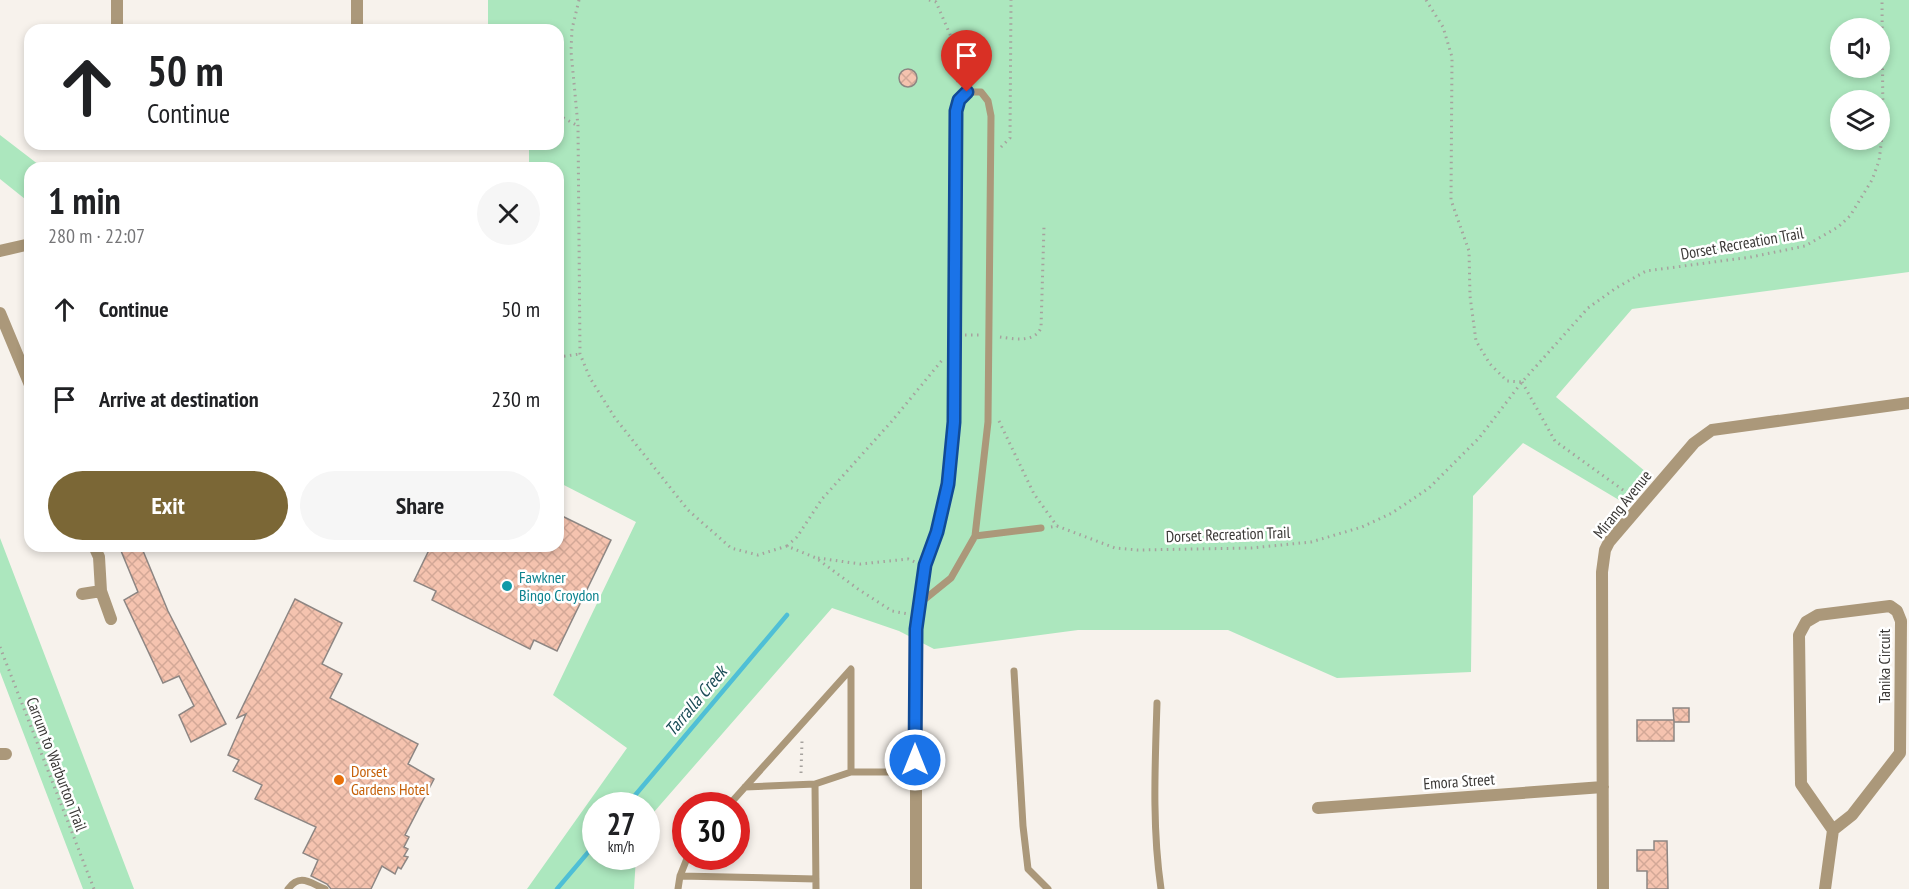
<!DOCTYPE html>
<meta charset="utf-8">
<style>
:root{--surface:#fff;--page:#f6f6f6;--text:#202124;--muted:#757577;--accent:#7b6736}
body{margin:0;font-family:"PT Sans Narrow",sans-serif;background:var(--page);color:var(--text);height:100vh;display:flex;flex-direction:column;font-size:22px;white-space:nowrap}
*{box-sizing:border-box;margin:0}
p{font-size:20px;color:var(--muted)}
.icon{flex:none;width:33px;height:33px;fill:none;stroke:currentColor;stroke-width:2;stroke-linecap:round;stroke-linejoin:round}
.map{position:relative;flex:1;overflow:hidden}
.side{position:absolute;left:24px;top:162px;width:540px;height:390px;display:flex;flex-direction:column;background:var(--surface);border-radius:18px;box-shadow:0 3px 9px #0003}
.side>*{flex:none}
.top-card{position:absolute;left:24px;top:24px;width:540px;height:126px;border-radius:18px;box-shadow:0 3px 9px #0003;background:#fff;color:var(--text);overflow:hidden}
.tools{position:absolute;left:1830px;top:18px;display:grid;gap:12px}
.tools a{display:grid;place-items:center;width:60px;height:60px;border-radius:50%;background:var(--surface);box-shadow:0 3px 9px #0003;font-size:30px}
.speed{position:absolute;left:582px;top:792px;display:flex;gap:12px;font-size:30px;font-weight:700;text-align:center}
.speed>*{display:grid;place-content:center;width:78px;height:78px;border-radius:50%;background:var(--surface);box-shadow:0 3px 9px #0003;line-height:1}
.speed small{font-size:15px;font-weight:400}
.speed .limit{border:9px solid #d22;background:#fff;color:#111}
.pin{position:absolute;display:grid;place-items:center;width:51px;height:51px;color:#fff;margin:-62px -26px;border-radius:50% 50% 50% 0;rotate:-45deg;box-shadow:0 0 6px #0007}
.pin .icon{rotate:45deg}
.me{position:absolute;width:66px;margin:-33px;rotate:0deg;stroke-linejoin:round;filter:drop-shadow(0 0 4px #0008)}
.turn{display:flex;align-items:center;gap:21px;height:126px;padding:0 24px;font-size:27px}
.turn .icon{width:78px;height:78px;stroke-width:2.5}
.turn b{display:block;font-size:42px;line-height:51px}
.round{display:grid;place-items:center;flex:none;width:63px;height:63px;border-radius:32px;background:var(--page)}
.head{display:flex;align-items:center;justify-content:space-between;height:102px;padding:0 24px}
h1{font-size:36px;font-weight:700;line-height:45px}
.button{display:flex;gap:12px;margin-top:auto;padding:12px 24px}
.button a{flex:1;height:69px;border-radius:36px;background:var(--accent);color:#fff;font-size:24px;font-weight:700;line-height:69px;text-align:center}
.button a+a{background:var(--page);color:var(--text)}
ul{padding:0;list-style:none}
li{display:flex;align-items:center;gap:18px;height:90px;padding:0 24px}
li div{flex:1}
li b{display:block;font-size:22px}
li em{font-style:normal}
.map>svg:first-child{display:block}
</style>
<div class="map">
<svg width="1909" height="889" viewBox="0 0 1909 889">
<defs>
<pattern id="building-cross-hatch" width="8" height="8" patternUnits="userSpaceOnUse" patternTransform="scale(1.5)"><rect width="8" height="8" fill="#f5c3af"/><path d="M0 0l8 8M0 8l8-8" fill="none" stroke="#d3a897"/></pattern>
</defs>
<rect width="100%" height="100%" fill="#f7f2ec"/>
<path fill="#ace7be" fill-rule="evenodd" d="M 488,0 L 1909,0 L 1909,272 L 1632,309 L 1556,397 L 1646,472 L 1619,500 L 1523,443 L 1473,496 L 1471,672 L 1337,678 L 1228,630 L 1078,630 L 934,649 L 899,631 L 832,608 L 647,820 L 646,806 L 596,806 L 596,856 L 636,857 L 634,889 L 527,889 L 627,748 L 553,695 L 636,522 L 558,482 L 558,168 L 529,168 L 529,144 L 558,144 L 558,30 L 488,30 ZM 1840,28 L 1880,28 L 1880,68 L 1840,68 ZM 1840,100 L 1880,100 L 1880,140 L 1840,140 Z
M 0,135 L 43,168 L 30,168 L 30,203 L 0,179 Z
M 0,538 L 134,889 L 83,889 L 0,672 Z"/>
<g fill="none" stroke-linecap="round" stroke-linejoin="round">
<path stroke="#4fbfd6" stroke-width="4.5" d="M 626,806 L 787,615
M 557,889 L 596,843"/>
</g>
<path fill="url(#building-cross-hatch)" stroke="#8d8683" stroke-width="1.5" d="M899 78a9 9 0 1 1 18 0a9 9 0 1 1-18 0Z
M 558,514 L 611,540 L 557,651 L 534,640 L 530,649 L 432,600 L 436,591 L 414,581 L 431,546 L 558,546 Z
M 119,546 L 141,546 L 168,611 L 226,724 L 191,742 L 179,715 L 194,706 L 179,676 L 163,683 L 124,600 L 138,592 Z
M 295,599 L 342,623 L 322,664 L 342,674 L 330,698 L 418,744 L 408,764 L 434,779 L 405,835 L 409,837 L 404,847 L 408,849 L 404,856 L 408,857 L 401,869 L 398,867 L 395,874 L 382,866 L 371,889 L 331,889 L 327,884 L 311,876 L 318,860 L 303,853 L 316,827 L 255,799 L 262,785 L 233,771 L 239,760 L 228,755 L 246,714 L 237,718 Z
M 1673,708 L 1689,708 L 1689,722 L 1674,722 Z
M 1637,720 L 1674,720 L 1674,741 L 1637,741 Z
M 1654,841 L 1667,841 L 1668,889 L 1647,889 L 1647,871 L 1637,871 L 1637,850 L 1654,850 Z"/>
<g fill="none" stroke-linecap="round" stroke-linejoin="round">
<path stroke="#a6a29e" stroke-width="3" stroke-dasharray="1.5 4.5" stroke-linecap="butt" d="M 579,0 L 572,29 L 571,51 L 578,126 L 580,354 L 590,378 L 615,418 L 688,510 L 731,548 L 758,555 L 787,546 L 816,558 L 858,589 L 892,611 L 908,614
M 929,0 L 936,2 L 955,46 L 958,86
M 1426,0 L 1443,27 L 1452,57 L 1451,200 L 1469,251 L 1470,296 L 1476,341 L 1490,364 L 1507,381 L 1522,382
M 558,115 L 578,126
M 1001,147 L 1010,138 L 1011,0
M 965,335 L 979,335
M 1000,337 C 1014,339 1034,343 1041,328 L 1044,226
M 558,357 L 580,354
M 1522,382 L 1555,441 L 1630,495
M 999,421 L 1034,494 L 1057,526
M 1051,527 L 1057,526 L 1115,548 L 1138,550 L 1251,548 L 1311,542 L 1362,527 L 1392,513 L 1429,488 L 1479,438 L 1522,382 L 1588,308 L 1616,288 L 1646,271 L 1751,257 L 1805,246 L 1838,227 L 1850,216 L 1872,180 L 1879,161 L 1883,129 L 1882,0
M 787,546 L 797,537 L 822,499 L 892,421 L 943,359
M 818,558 L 860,564 L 908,559 L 915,562
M 0,647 L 94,889
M 801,773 L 802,741"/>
<path stroke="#ab987a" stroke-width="7" d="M 975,536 L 1041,528
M 916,629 L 925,565 L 937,532 L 945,501 L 951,467 L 954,422 L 956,111 L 959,100 L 967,92 L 981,92 L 988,101 L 991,116 L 988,422 L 975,536 L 951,578 L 920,603
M 1014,671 L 1023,826 L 1028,869 L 1048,889
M 1157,703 C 1155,766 1152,827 1161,889
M 815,784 L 816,889
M 745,787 L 815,784 L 851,772 L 915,772
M 728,806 L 851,669 L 851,772
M 680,876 L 816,879
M 288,889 C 300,873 310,883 325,889
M 678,889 L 680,876 L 688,856"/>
<path stroke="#ab987a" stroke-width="12" d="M 117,30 L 117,0
M 357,30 L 357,0
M 0,251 L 30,244
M 0,313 L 30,385
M 94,546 L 99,557 L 101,591
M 82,594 L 101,591 L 111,619
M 916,629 L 916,889
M 0,754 L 6,754
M 1318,808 L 1603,787
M 1603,889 L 1602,572 L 1605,550 L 1609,542 L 1694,443 L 1712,430 L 1909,403
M 1825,889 L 1833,830 L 1801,784 L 1799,635 L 1806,622 L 1818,615 L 1890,606 L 1897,611 L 1901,621 L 1900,753 L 1852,815 L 1833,830"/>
</g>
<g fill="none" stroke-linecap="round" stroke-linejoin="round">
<defs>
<path id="route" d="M 915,760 L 916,629 L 925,565 L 937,532 L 948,484 L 954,422 L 956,111 L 959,100 L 967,92"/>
</defs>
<use href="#route" stroke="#114b97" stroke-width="15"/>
<use href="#route" stroke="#1a73e8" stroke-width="10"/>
</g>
<circle fill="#0f9aa8" stroke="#fff" stroke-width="2" cx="507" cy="586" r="6"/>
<circle fill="#e8710a" stroke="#fff" stroke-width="2" cx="339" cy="780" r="6"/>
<g text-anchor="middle" stroke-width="5" stroke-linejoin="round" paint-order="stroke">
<g font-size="16" fill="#3a3836" stroke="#fff">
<text transform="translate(1742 243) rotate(-10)" y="6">Dorset Recreation Trail</text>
<text transform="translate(1622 504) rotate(-51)" y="6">Mirang Avenue</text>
<text transform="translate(1228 534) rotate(-2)" y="6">Dorset Recreation Trail</text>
<text transform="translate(1884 666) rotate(-90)" y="6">Tanika Circuit</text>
<text transform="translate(57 764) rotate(69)" y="6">Carrum to Warburton Trail</text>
<text transform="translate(1459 781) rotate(-4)" y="6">Emora Street</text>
</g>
<g font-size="16" fill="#0d838f" stroke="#fff" text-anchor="start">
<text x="519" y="583">Fawkner<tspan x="519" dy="18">Bingo Croydon</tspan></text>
</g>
<g font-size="16" fill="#c56008" stroke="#fff" text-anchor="start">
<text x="351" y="777">Dorset<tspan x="351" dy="18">Gardens Hotel</tspan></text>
</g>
<g font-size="18" font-style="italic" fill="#1b4c56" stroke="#fff">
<text transform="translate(696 701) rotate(-50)" y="6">Tarralla Creek</text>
</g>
</g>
</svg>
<div class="tools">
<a><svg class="icon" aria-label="sound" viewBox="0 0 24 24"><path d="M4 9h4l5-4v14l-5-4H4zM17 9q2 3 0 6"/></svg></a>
<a><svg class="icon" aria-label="layers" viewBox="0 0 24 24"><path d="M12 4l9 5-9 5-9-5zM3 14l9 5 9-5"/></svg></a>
</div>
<div class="speed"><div>27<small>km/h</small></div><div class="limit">30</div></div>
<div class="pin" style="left:967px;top:92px;background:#d93025"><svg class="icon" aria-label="arrive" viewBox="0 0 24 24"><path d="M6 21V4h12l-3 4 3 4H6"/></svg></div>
<svg class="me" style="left:915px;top:760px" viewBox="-20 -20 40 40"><circle r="17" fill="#1a73e8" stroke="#fff" stroke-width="3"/><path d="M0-11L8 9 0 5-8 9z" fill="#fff"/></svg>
<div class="top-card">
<div class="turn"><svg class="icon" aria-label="ahead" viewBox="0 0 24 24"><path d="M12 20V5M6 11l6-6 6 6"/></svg><div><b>50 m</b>Continue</div></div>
</div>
<section class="side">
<div class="head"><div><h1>1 min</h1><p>280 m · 22:07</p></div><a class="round"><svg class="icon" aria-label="close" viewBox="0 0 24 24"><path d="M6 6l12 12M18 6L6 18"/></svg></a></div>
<ul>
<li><svg class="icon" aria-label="ahead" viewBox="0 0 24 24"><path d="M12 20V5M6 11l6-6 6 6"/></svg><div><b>Continue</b></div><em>50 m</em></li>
<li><svg class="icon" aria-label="arrive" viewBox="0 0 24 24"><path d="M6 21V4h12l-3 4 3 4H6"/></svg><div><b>Arrive at destination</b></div><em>230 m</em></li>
</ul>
<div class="button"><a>Exit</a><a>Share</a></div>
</section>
</div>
